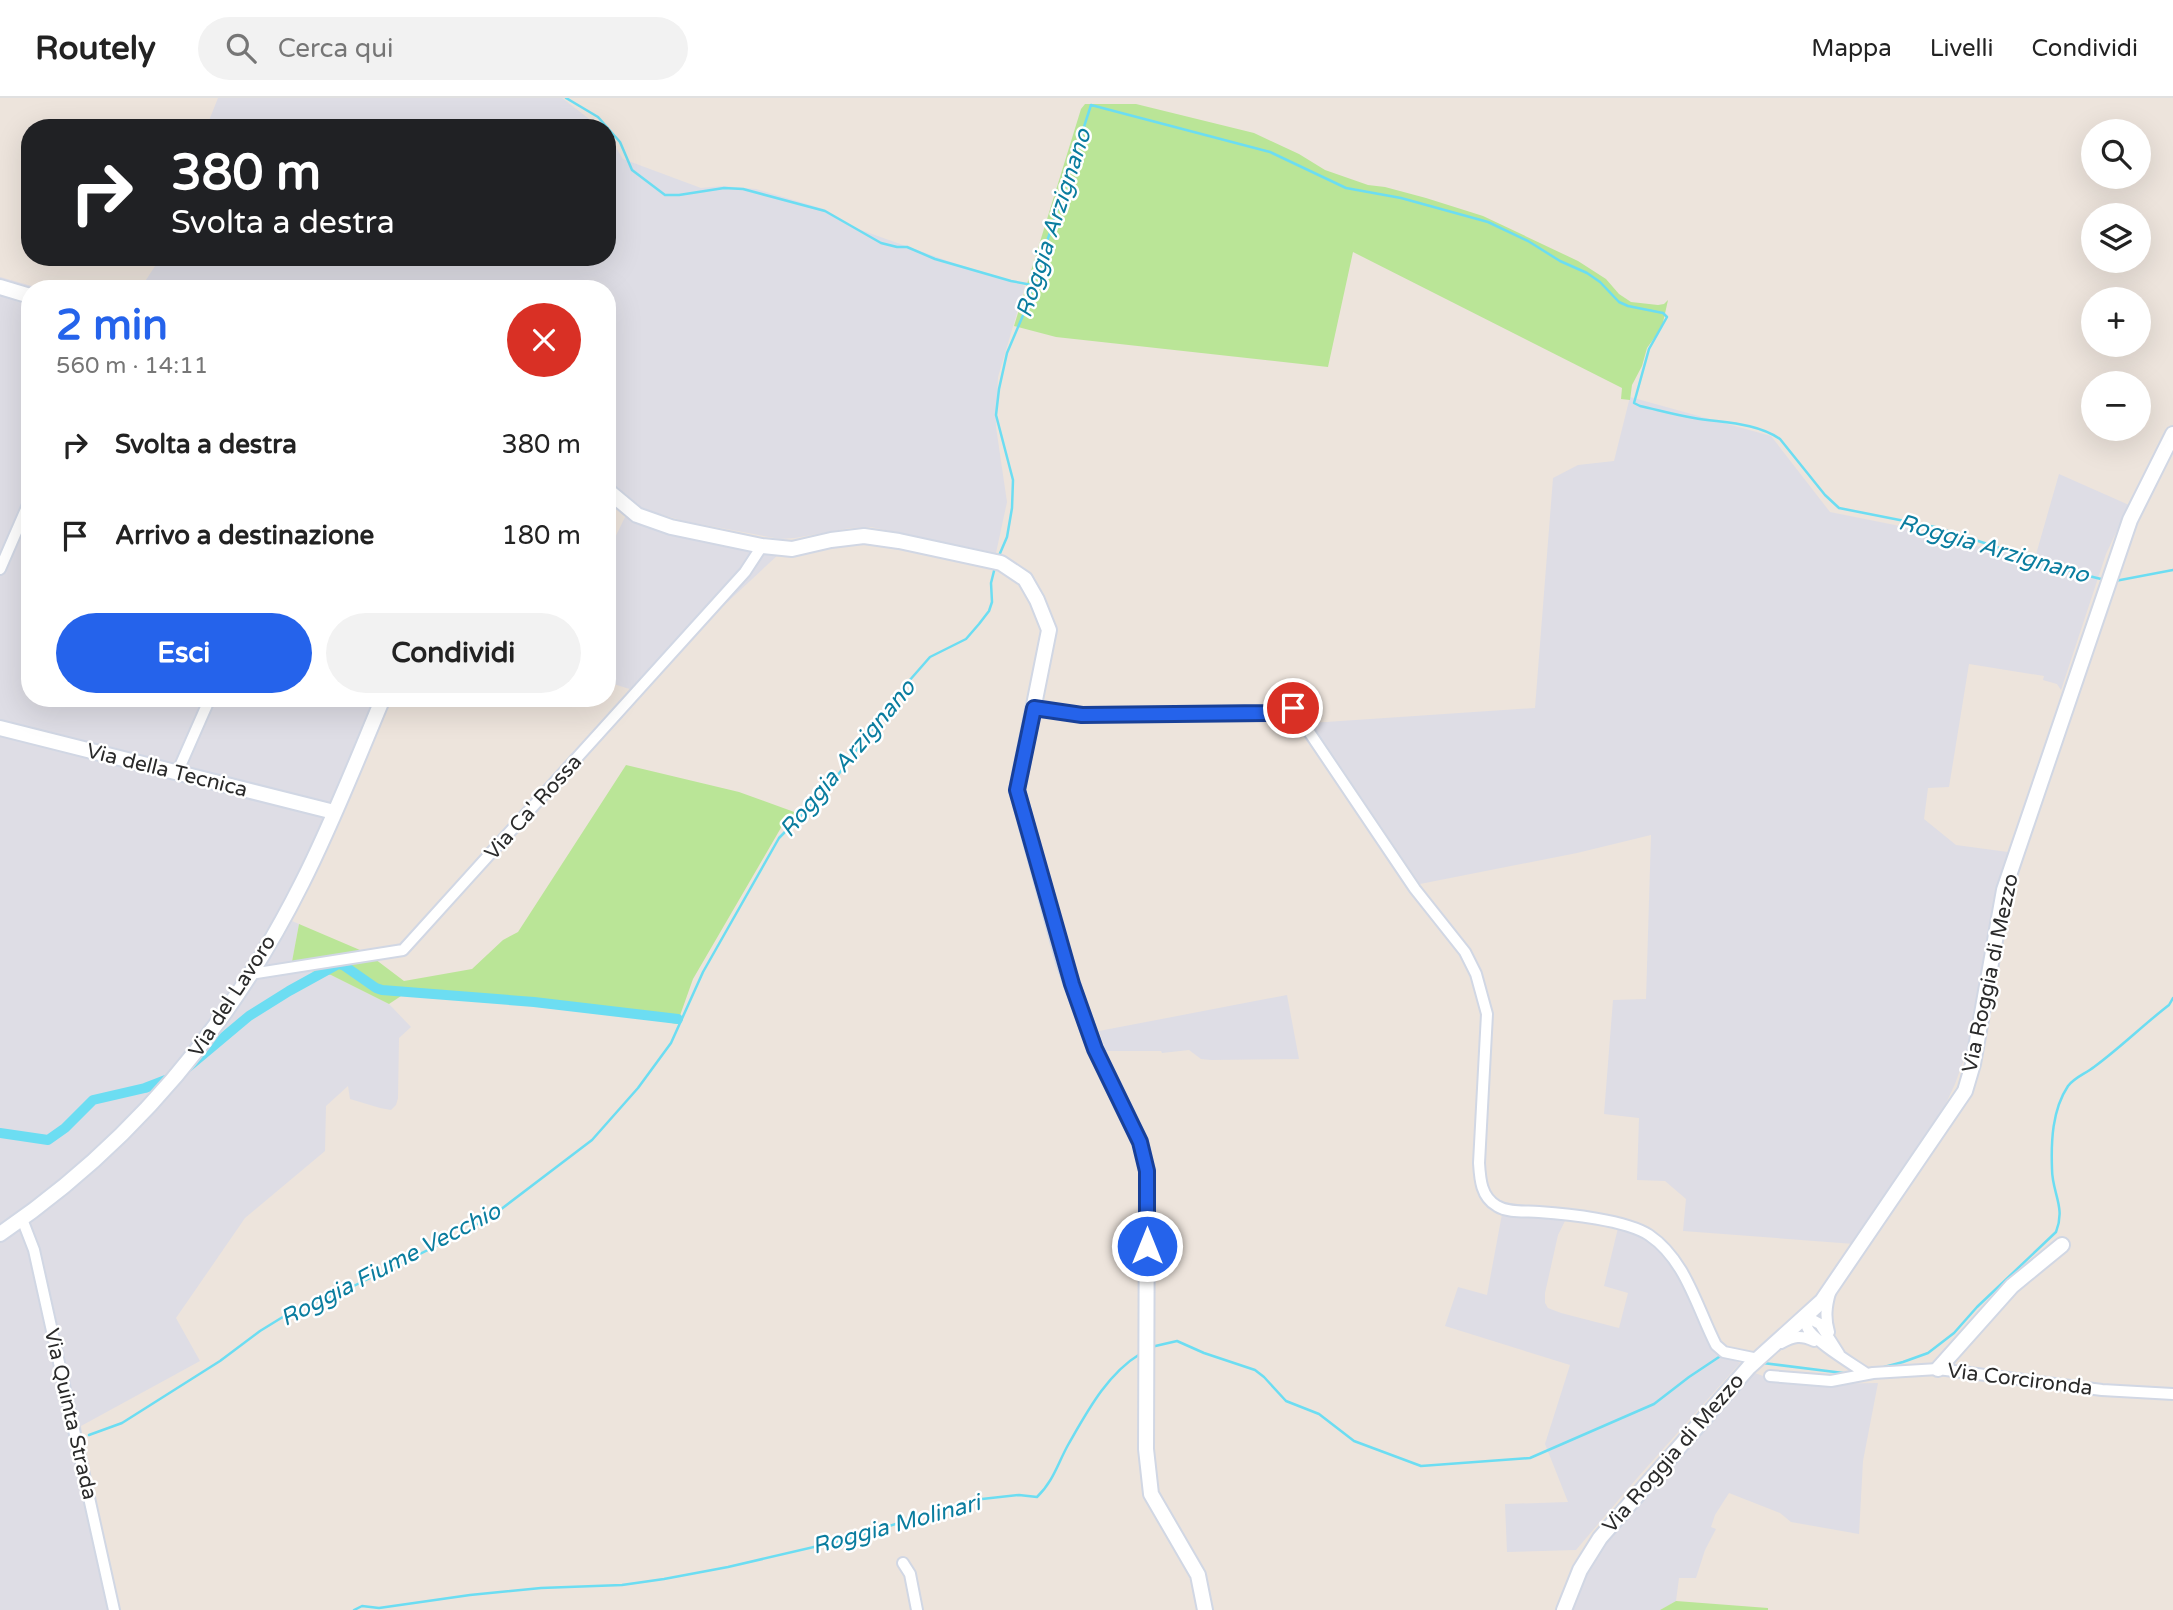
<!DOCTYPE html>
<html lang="it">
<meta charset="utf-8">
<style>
:root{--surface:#fff;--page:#f2f2f2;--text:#222;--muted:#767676;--line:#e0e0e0;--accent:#2563eb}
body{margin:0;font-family:"Varela Round",sans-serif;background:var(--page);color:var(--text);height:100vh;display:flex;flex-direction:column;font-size:26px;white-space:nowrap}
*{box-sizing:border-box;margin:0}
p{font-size:23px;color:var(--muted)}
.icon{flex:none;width:38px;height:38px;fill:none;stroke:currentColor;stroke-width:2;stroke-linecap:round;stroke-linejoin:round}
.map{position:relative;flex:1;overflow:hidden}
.sheet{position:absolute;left:21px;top:182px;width:595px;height:427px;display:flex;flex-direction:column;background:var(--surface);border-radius:28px;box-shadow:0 7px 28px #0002}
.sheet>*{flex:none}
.banner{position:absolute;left:21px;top:21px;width:595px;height:147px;border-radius:28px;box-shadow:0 7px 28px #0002;background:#202124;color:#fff;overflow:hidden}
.fabs{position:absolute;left:2081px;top:21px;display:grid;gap:14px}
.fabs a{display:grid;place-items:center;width:70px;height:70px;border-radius:50%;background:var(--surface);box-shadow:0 7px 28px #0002;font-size:35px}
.pin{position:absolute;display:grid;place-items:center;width:60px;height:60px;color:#fff;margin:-30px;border:4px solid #fff;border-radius:50%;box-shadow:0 2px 7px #0007}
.me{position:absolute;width:77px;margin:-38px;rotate:0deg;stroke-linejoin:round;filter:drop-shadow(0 0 5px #0008)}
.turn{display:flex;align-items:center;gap:24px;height:147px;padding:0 35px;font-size:32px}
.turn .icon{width:91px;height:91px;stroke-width:2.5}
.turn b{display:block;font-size:49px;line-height:60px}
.round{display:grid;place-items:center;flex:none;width:74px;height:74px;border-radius:37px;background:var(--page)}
.headline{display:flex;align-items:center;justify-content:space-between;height:119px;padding:0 35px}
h1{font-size:42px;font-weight:800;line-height:52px;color:var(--accent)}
.cta{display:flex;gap:14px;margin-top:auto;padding:14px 35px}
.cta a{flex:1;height:80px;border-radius:42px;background:var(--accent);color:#fff;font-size:28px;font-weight:800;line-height:80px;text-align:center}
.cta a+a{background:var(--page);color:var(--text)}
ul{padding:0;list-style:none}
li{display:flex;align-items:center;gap:21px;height:91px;padding:0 35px}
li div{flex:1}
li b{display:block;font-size:26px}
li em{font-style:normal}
header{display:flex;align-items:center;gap:42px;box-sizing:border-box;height:98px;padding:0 35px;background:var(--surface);border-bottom:2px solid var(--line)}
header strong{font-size:33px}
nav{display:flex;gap:38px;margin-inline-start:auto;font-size:24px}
.search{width:490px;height:63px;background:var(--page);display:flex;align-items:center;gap:18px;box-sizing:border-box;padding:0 24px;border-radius:38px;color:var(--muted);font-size:26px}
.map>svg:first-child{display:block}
</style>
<header>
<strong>Routely</strong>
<div class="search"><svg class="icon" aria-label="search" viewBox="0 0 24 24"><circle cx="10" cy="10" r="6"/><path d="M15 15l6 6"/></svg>Cerca qui</div>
<nav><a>Mappa</a><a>Livelli</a><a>Condividi</a></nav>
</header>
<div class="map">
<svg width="2173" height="1512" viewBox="0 0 2173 1512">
<rect width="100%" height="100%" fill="#ede4dc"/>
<path fill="#dedde5" d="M 218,0 L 562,0 L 601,30 L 206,30 Z
M 607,35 L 623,61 L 701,90 L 723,88 L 756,91 L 824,111 L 858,131 L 948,163 L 1025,188 L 998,279 L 996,329 L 1007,404 L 996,455 L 871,429 L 850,430 L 795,440 L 780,441 L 684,423 L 657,415 L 629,415 L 780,455 L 633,592 L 607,584 L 607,456 L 627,415 L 607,400 L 607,191 L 140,191 L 161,159 L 607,159 Z
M 0,179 L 42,191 L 30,191 L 30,600 L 385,600 L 310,770 L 292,823 L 299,826 L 291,869 L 331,877 L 389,906 L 411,929 L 399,940 L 398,1000 L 396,1007 L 391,1012 L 380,1010 L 350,1001 L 348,988 L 326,1008 L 325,1053 L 245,1120 L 176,1220 L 200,1263 L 81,1328 L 99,1468 L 108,1512 L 0,1512 Z
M 1630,299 L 1771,338 L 1830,414 L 1895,427 L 1968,446 L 2035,460 L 2059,376 L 2129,407 L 2106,456 L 2061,592 L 2057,586 L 2043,582 L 2044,578 L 1969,566 L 1949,689 L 1928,690 L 1924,721 L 1956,747 L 2008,754 L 1996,794 L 1966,956 L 1955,986 L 1940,1018 L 1854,1146 L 1683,1133 L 1686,1101 L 1665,1083 L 1637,1082 L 1639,1020 L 1604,1016 L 1613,902 L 1646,901 L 1651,737 L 1577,755 L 1420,786 L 1311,625 L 1535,610 L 1553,380 L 1578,367 L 1614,363 Z
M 1287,897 L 1299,961 L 1211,962 L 1201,961 L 1189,952 L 1162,955 L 1161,953 L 1106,953 L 1099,933 Z
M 1502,1116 L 1565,1123 L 1558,1137 L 1545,1195 L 1545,1205 L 1548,1210 L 1561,1215 L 1619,1230 L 1628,1195 L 1604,1188 L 1618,1130 L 1647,1141 L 1659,1152 L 1673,1169 L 1719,1257 L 1740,1265 L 1638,1379 L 1576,1452 L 1507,1454 L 1505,1406 L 1568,1404 L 1545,1346 L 1570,1267 L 1445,1228 L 1458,1189 L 1487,1197 Z
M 1755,1275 L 1771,1281 L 1816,1286 L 1878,1285 L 1863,1363 L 1859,1436 L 1791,1424 L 1780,1415 L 1729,1395 L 1715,1417 L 1711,1429 L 1716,1431 L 1705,1452 L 1696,1480 L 1679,1480 L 1676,1503 L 1660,1512 L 1568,1512 L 1584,1471 L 1652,1390 L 1725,1309 L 1721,1305 L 1742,1281 L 1750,1281 Z"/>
<path fill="#bae597" d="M 1085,6 L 1136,6 L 1254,35 L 1299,56 L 1325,72 L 1368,87 L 1385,89 L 1426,100 L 1483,118 L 1578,163 L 1606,181 L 1619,196 L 1631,204 L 1658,207 L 1664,206 L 1668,202 L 1662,229 L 1647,250 L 1642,268 L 1632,287 L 1630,302 L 1621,301 L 1622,290 L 1353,154 L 1328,269 L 1056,239 L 1014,228 L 1081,11 Z
M 626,667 L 739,694 L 797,715 L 782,728 L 693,881 L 677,926 L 592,910 L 404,896 L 389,906 L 331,877 L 291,869 L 299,826 L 367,855 L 404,883 L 472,871 L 503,842 L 518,834 Z
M 1676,1503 L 1768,1510 L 1768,1512 L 1660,1512 Z"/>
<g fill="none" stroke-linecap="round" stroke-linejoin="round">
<path stroke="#6cddf2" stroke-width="2.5" d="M 566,0 L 598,19 L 620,44 L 632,72 L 665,97 L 679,97 L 724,90 L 743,91 L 825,113 L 881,145 L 897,149 L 907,149 L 935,161 L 1011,183 L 1032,187
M 998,460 L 1007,439 L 1012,410 L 1013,382 L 996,317 L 999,291 L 1007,255 L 1024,215 L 1091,7 L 1270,54 L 1346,90 L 1401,100 L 1488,124 L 1528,143 L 1560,163 L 1587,175 L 1600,184 L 1619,204 L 1628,208 L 1663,215 L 1667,219 L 1649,251 L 1634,305 L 1640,308 C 1658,312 1676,317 1694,320 C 1722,325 1755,324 1780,341 L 1825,397 L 1839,410 L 1935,429 L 2077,475 L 2105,482
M 2115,483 L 2173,472
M 1151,1249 L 1177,1243 L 1204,1255 L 1255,1272 L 1264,1279 L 1286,1303 L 1319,1316 L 1354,1343 L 1421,1368 L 1530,1360 L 1654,1306 L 1689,1279 L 1722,1257
M 1763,1265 L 1843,1275
M 1884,1269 L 1903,1264 L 1928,1255 L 1954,1235 L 1977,1209 L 2056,1134 C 2066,1109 2052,1095 2052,1071 C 2051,1044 2052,1012 2068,988 C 2075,979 2085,976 2094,969 C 2120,950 2143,927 2169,907 L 2173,900
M 89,1337 L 122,1325 L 220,1263 L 260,1233 L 299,1209 L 333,1198 L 463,1135 L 500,1112 L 592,1042 L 638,990 L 671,945 L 703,874 L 779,740 L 829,689 L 902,591 L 930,559 L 966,541 L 979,526 L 989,513 L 992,504 L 991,485 L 995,469
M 354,1512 L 362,1508 L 379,1510 L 470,1497 L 541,1490 L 622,1487 L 664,1481 L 728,1469 L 844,1442 L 973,1402 L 1019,1397 L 1037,1399 C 1053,1384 1058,1365 1068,1347 C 1087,1314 1107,1276 1140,1256"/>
<path stroke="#6cddf2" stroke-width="10" d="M 187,970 L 249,918 L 289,893 L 338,866 L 343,867 L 376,890 L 382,892 L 534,904 L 678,921
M 0,1035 L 48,1042 L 65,1030 L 93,1002 L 145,990 L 171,980"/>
<defs>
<path id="minor" d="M 0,471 L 30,402
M 1034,610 L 1082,617 L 1268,615 L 1293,610 L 1415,791 L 1465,854 L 1476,876 L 1487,916 L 1479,1065 C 1480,1081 1481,1099 1497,1108 C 1508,1115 1526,1113 1539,1114 C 1568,1116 1626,1122 1649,1137 C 1686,1162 1697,1210 1716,1247 L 1724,1254 L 1758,1261
M 177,675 L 210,600
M 251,876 L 403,852 L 745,474 L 762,448
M 22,1121 L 34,1152 L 114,1512
M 1829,1234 C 1825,1220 1826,1209 1830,1195
M 1781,1245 C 1794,1238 1801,1237 1814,1243
M 1839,1256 L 1820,1226 L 1805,1218 C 1805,1221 1806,1226 1807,1229 C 1812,1242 1854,1267 1867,1276
M 1770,1278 L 1831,1283 L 1873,1275 L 1938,1271 L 2102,1292 L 2173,1296
M 903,1465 L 910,1476 L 917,1512"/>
<path id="tertiary" d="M 0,189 L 30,198
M 607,392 L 637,417 L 671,429 L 762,448 L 792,451 L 831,442 L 864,438 L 899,443 L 1001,465 L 1025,481 L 1037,502 L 1049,532 L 1017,692 L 1064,864 L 1095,951 L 1140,1044 L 1147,1073 L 1146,1351 L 1151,1396 L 1198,1477 L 1205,1512
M 0,630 L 334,714
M 0,1136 C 131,1047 231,927 302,785 C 332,726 357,662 383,600
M 1938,1271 L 2012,1188 L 2062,1147
M 1564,1512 L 1580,1472 L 1600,1440 L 1749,1269 L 1822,1203 L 1965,993 L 1973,966 L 2004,792 L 2130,422 L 2173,336"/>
</defs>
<use href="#minor" stroke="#d1d7e4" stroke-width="14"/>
<use href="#tertiary" stroke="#d1d7e4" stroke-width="18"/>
<use href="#minor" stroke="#fff" stroke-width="10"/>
<use href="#tertiary" stroke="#fff" stroke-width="14"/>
</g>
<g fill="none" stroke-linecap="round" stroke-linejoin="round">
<defs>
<path id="route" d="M 1147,1148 L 1147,1073 L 1140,1044 L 1095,951 L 1072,886 L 1017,692 L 1034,610 L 1082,617 L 1268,615 L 1293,610"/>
</defs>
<use href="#route" stroke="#184099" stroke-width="18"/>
<use href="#route" stroke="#2563eb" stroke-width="12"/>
</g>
<g text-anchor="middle" stroke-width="5" stroke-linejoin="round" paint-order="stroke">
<g font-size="21" fill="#2a2a2a" stroke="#fff">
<text transform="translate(167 672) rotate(14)" y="7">Via della Tecnica</text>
<text transform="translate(533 709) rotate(-48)" y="7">Via Ca' Rossa</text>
<text transform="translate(1990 875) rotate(-78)" y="7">Via Roggia di Mezzo</text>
<text transform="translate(232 898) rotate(-57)" y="7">Via del Lavoro</text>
<text transform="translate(2020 1281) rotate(7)" y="7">Via Corcironda</text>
<text transform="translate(71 1316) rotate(77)" y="7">Via Quinta Strada</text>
<text transform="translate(1673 1355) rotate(-49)" y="7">Via Roggia di Mezzo</text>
</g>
<g font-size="23" font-style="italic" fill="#0a7d9f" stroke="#fff">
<text transform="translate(1053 125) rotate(-72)" y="8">Roggia Arzignano</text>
<text transform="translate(1994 450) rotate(16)" y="8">Roggia Arzignano</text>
<text transform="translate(847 660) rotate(-50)" y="8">Roggia Arzignano</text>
<text transform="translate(390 1166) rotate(-27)" y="8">Roggia Fiume Vecchio</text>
<text transform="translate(896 1426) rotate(-15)" y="8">Roggia Molinari</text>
</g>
</g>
</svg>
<div class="fabs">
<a><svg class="icon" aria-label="search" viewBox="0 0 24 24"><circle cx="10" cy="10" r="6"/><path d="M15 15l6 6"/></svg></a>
<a><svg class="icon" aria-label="layers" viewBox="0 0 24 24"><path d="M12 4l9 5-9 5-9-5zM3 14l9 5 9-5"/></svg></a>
<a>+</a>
<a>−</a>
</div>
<div class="pin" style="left:1293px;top:610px;background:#d93025"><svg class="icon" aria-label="arrive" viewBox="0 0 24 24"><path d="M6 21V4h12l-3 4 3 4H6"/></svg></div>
<svg class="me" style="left:1147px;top:1148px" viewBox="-20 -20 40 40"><circle r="17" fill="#2563eb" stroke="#fff" stroke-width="3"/><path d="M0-11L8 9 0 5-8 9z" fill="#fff"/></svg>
<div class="banner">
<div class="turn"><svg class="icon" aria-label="right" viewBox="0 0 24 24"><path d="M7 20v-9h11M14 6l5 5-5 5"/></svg><div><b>380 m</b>Svolta a destra</div></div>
</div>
<section class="sheet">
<div class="headline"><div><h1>2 min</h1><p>560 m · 14:11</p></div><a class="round" style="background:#d93025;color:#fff"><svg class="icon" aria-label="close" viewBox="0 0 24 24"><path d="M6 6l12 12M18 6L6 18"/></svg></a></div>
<ul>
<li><svg class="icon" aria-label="right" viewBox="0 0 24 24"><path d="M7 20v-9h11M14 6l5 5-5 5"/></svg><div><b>Svolta a destra</b></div><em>380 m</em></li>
<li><svg class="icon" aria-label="arrive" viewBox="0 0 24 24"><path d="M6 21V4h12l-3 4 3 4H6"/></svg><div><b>Arrivo a destinazione</b></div><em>180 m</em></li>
</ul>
<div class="cta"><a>Esci</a><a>Condividi</a></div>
</section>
</div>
